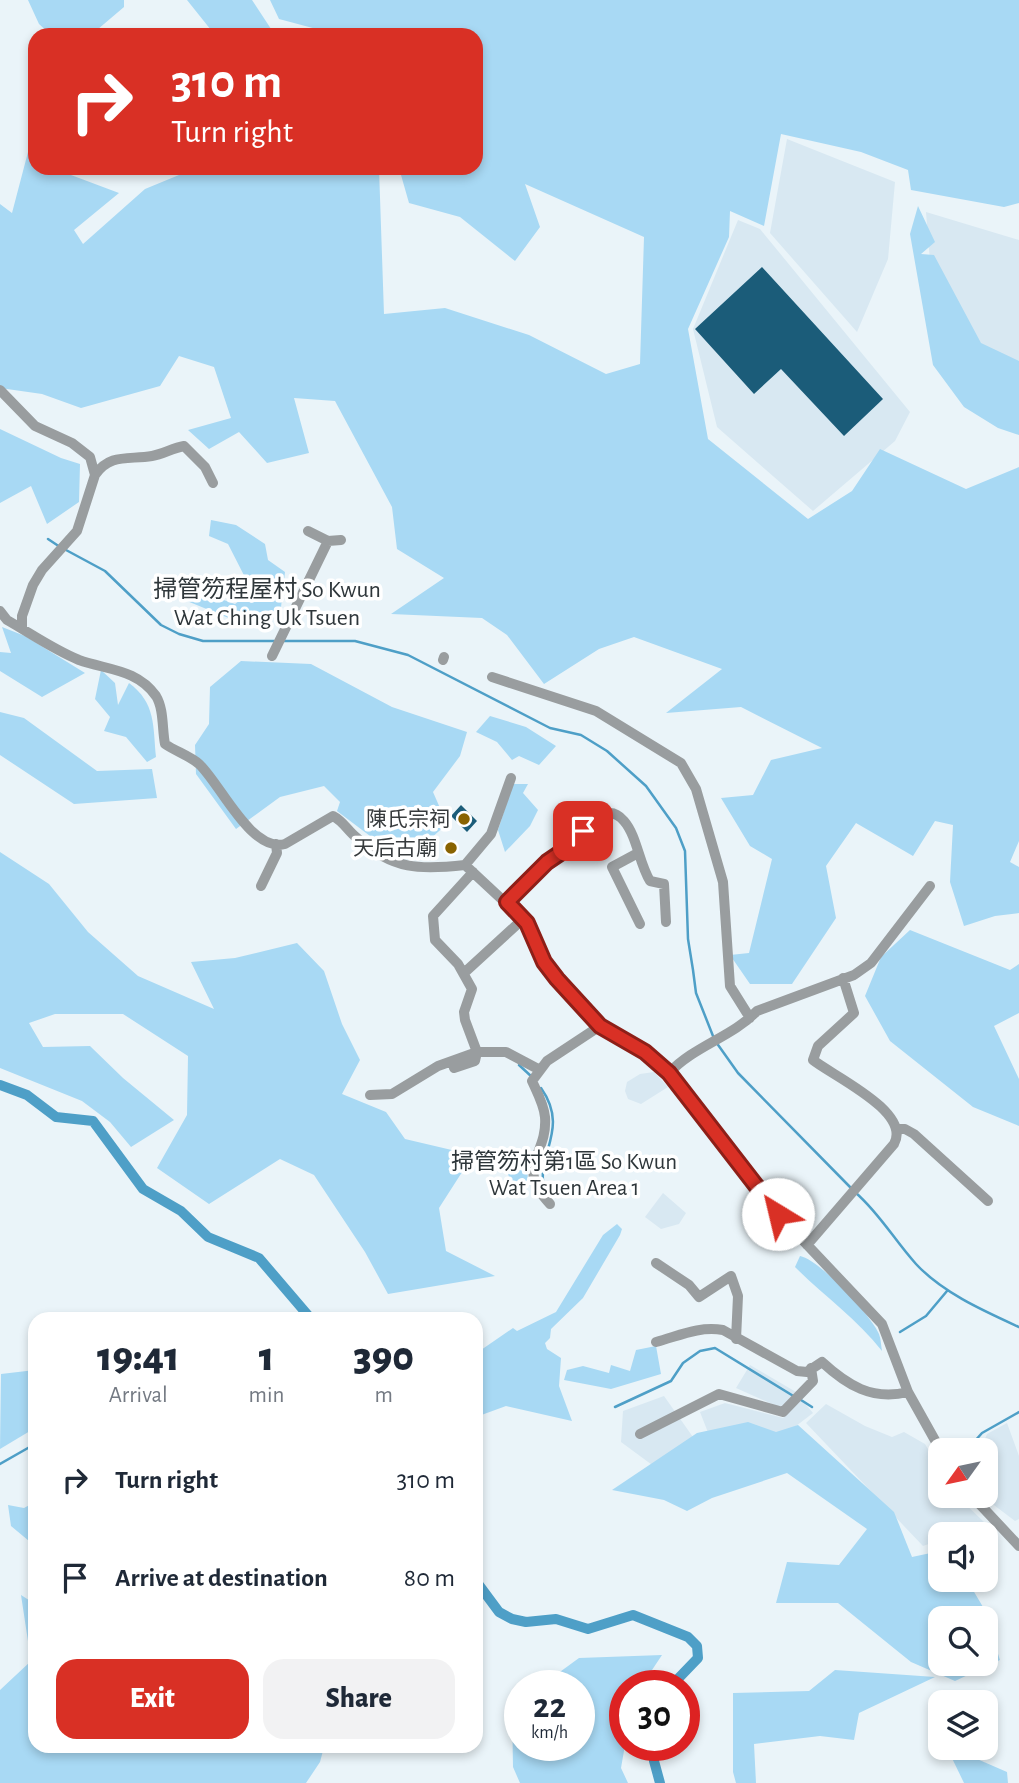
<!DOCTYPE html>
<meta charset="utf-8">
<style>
:root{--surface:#fff;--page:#f2f2f3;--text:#1f2937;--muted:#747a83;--accent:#d93025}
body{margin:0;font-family:"Alegreya Sans","Noto Sans TC",sans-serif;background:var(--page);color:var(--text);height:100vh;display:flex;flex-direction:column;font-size:26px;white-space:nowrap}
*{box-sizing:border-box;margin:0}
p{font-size:23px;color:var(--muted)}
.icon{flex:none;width:38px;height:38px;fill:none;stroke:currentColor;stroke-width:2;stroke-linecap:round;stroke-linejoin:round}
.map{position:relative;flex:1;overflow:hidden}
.side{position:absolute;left:28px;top:1312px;width:455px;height:441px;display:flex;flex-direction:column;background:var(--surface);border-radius:21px;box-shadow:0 4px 10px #0003}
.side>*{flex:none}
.guide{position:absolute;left:28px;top:28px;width:455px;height:147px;border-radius:21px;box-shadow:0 4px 10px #0003;background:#d93025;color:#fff;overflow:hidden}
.needle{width:46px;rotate:237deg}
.tools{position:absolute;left:928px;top:1438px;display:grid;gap:14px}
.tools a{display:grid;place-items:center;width:70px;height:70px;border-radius:14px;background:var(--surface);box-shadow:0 4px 10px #0003;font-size:35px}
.speed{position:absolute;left:504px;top:1670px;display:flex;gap:14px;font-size:35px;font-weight:700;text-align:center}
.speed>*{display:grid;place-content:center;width:91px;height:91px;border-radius:50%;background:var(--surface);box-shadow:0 4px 10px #0003;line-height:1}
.speed small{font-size:18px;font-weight:400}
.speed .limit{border:10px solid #d22;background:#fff;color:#111}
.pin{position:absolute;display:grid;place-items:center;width:60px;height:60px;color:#fff;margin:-30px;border-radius:14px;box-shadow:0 4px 10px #0006}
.me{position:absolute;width:77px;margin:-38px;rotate:324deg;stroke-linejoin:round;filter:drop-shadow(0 0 5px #0008)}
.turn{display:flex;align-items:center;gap:24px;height:147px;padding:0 28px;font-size:32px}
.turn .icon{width:91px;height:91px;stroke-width:2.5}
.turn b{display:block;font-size:49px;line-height:60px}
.eta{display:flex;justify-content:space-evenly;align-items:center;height:119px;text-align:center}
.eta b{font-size:42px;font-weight:800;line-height:49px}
.action{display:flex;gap:14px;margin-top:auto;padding:14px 28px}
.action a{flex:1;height:80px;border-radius:21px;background:var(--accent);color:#fff;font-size:28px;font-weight:800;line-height:80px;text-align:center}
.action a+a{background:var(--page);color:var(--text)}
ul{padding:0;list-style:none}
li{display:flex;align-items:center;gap:21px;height:98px;padding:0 28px}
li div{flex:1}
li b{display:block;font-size:26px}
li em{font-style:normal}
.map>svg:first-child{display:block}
</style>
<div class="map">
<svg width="1019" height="1783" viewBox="0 0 1019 1783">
<rect width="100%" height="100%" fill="#eaf4f9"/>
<path fill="#d8e8f2" d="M 787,139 L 895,182 L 888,259 L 857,332 L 770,233 Z
M 926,212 L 1019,240 L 1019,374 L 981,369 L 932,286 Z
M 738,220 L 760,229 L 910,412 L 895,441 L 813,511 L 717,427 L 693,329 Z
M 654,1072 L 668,1087 L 641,1104 L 628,1099 L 625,1091 L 627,1082 L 640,1074 Z
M 663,1193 L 686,1213 L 679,1224 L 661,1229 L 645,1217 Z
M 750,1365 L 796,1392 L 781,1408 L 736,1388 Z
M 664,1396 L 700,1447 L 663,1473 L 621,1442 L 623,1411 Z
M 801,1399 L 813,1413 L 783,1436 L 709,1435 L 700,1412 L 725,1403 L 783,1418 Z
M 826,1404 L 865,1426 L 892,1437 L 904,1432 L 925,1444 L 940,1469 L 940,1496 L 957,1496 L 984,1522 L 952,1535 L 940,1535 L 940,1540 L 923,1546 L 806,1423 Z
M 1007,1423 L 1019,1456 L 1019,1519 L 1015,1521 L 982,1496 L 985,1496 L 985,1451 L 980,1451 L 987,1434 Z"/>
<path fill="#a8d9f4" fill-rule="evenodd" d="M 28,0 L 124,0 L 124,7 L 91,35 L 51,35 L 39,24 Z
M 187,0 L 252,0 L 275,35 L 215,35 Z
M 270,0 L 1019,0 L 1019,203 L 1004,207 L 911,190 L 908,170 L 861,152 L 781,134 L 764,226 L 730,211 L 729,237 L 688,329 L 708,439 L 808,519 L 852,491 L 880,449 L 966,489 L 1019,467 L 1019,841 L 1010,862 L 1019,867 L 1019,913 L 995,916 L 964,926 L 950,882 L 953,825 L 935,821 L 913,856 L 856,823 L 826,866 L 836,918 L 792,984 L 750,984 L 730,955 L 749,953 L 772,859 L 750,846 L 721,798 L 753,795 L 771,760 L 822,748 L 741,707 L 666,713 L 722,669 L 634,637 L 599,649 L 544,684 L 507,635 L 482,618 L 391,614 L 444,578 L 397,549 L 392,507 L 335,401 L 294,398 L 309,453 L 267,463 L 239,432 L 209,449 L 188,430 L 231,418 L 214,367 L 179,356 L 160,386 L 81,408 L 42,394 L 0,388 L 0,204 L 12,213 L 28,152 L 35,148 L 35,168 L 85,168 L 71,175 L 119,193 L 74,230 L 83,244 L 145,189 L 196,168 L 276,168 L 285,174 L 288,168 L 379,168 L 384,314 L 445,308 L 529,335 L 606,374 L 640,364 L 644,237 L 525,184 L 540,227 L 515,261 L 460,217 L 409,203 L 399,168 L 476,168 L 476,35 L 339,35 L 279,19 Z
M 918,206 L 935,242 L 921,254 L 934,255 L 981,343 L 1019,361 L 1019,435 L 998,428 L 964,407 L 933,365 L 910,234 Z
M 0,429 L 61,458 L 80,464 L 79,502 L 47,524 L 31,486 L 0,503 Z
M 211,520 L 236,525 L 265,544 L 268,560 L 285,572 L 280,616 L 241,623 L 182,599 L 187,587 L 235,604 L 252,591 L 228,544 L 209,536 Z
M 2,627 L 25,636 L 85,673 L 42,697 L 0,671 L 0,652 L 11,653 Z
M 241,661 L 311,664 L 392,707 L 467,732 L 460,756 L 433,792 L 447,824 L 412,855 L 370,836 L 337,811 L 340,802 L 324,786 L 280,797 L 236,829 L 196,774 L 195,745 L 209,724 L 210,687 Z
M 101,670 L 115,683 L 118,705 L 129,683 C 156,703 153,726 156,757 L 147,762 L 126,737 L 104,731 L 110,717 L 95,699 Z
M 0,712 L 24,718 L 97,771 L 152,769 L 157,798 L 74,804 L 0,755 Z
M 490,716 L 526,727 L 556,746 L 539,765 L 519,756 L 512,760 L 497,742 L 476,732 Z
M 513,784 L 528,784 L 523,793 L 538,810 L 530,826 L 505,852 L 498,830 Z
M 0,852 L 49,884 L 88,932 L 138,976 L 214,1009 L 191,962 L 235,958 L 297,943 L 324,971 L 342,1024 L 360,1060 L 342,1094 L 386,1112 L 405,1139 L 473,1155 L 439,1208 L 446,1251 L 495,1276 L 388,1294 L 365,1252 L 314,1175 L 280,1159 L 209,1204 L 157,1168 L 187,1115 L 188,1056 L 123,1014 L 55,1014 L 29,1023 L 43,1047 L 90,1046 L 123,1078 L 174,1120 L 131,1147 L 110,1122 L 82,1101 L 0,1068 Z
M 910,930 L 1010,970 L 1019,964 L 1019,1013 L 994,1026 L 1019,1079 L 1019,1126 L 973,1107 L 890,1041 L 865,996 L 881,957 Z
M 530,1154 L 527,1182 L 516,1185 L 509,1178 L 506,1161 Z
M 617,1224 L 622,1229 L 620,1235 L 583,1298 L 551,1329 L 550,1338 L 545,1343 L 547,1349 L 561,1358 L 559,1386 L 572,1421 L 506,1406 L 476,1417 L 476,1358 L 481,1350 L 513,1328 L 517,1331 L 556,1312 L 603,1235 Z
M 800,1256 C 820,1260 871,1315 879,1334 C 881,1339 881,1346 882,1351 C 857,1319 824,1296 795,1267 Z
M 656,1346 L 661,1374 L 611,1389 L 564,1380 L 567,1370 L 583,1366 L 609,1373 L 611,1365 L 630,1371 L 636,1350 Z
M 35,1370 L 35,1428 L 0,1449 L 1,1374 Z
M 748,1422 L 776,1432 L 798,1425 L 894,1512 L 912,1557 L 940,1551 L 940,1580 L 967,1580 L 983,1607 L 1000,1660 L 955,1681 L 911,1662 L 838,1603 L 776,1603 L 787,1562 L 839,1565 L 867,1529 L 787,1473 L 712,1498 L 687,1511 L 664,1500 L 612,1490 L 697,1433 ZM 940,1619 L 985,1619 L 985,1664 L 940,1664 Z
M 35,1502 L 35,1546 L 11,1526 L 8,1505 L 24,1508 Z
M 21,1595 L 35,1604 L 35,1746 L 324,1747 L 320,1762 L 306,1783 L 0,1783 L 0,1690 L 31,1661 Z
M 662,1655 L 642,1685 L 625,1685 L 625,1745 L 621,1768 L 628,1783 L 520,1783 L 513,1767 L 512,1707 L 520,1701 L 520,1745 L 579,1745 L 579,1685 L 542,1685 L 579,1658 Z
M 835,1670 L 935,1677 L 859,1713 L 854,1740 L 820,1736 L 754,1744 L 756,1783 L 736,1783 L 733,1772 L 733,1693 L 809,1691 Z
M 949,1752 L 977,1759 L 1007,1772 L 1008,1783 L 964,1783 Z"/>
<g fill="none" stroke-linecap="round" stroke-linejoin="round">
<path stroke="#4e9fc7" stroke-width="2.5" d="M 48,539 L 60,547
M 66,550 L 105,571 L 161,625 L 179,634 L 203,641 L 274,641
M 284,641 L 355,641 L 408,655 L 550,728 L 581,735 L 607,751 L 646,786 L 676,828 L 685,851 L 688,939 L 693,970 L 696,993 L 713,1036
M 716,1042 L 738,1073 L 851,1188
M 519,1065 L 532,1077
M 541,1088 C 570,1129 536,1154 544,1188
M 856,1193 C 880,1214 895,1241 916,1264 C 943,1293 984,1311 1019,1327
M 900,1332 L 926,1316 L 947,1291
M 801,1400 L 812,1407
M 615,1407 L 671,1381 L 683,1363 L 700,1351 L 715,1348 L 795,1397
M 966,1451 L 982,1433 L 1019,1412
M 0,1464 L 35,1444"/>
<path stroke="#4e9fc7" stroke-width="10" d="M 0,1085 L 27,1095 L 56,1117 L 93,1121 L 143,1189 L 181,1211 L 208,1237 L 259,1258 L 312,1320
M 476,1581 L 499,1612 L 512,1619 L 526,1622 L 556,1619 L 588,1629 L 633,1615 L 688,1637 L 697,1646 L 698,1658 L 672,1685
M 655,1745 L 654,1761 L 660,1783"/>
</g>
<path fill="#1b5c79" d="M 762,267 L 883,399 L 844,436 L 781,369 L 754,394 L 695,329 Z
M 461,805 L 477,821 L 467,832 L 451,816 Z"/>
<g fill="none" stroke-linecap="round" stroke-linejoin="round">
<path stroke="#999d9f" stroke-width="10" d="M 0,390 L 35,426 L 72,443 L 90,457 L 95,475 L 77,531 L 42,570 L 33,585 L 22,616 L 22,628
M 95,475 C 110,453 129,460 152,456 C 163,454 173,448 184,446 L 205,467 L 213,483
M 308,531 L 328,541 L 341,540
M 0,611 L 7,620 C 30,633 54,650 79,660 C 107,670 137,669 156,696 C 164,709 162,729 165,744 C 175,751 190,756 199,764 C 220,783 251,853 285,844 L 333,816 C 343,821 348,831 357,838 C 393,870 420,870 465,865 L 491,834 L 511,778
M 272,656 L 328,541
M 443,660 L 444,657
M 492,677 L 596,711 L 681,763 L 696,789 L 723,882 L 730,986 L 750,1018
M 638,853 L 612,867 L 640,924
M 465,865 L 523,919 L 544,962 L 600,1026 L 645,1052 L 669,1073 L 778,1214 L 882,1324 L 908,1392 L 941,1451
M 473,872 L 433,916 L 435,940 L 458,964 L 472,989 L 464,1012 L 465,1020 L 477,1052 L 506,1052 L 540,1070
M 261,886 L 277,853 L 276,844
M 507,902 C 529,880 548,862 573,844 C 586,835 603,797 624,821 C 637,836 639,863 650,881 L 664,884 L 666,922
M 464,973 L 523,919
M 669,1073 C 694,1046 732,1037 757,1011 L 854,975 L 871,963 L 930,886
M 370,1095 L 392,1094 L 438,1066 L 477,1052 L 475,1061 L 454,1068
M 897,1129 L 905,1129 L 914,1134 L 988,1201
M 550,1204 C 514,1166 548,1156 545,1117 C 544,1105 537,1092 532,1081 L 547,1061 L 600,1026
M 807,1245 L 894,1144 C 912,1112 833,1076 813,1060 L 818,1046 L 854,1013 L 843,978
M 656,1263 L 689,1285 L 699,1297 L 731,1276 L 738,1296 L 736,1339
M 656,1342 C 679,1336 698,1326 723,1330 L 797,1371 L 807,1372 L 822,1362 C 847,1385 872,1401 908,1392
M 640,1434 L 719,1394 L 783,1412 L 813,1381 L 811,1368
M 972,1496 L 1019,1546"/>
</g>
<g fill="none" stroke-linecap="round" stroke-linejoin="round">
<defs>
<path id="route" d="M 583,831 L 575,843 L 547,862 L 507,902 L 527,923 L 544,962 L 557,979 L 600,1026 L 645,1052 L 669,1073 L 778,1214"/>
</defs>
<use href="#route" stroke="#8d1f18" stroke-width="18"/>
<use href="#route" stroke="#d93025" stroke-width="12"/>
</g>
<g fill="#896301" stroke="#fff" stroke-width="2.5">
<circle cx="464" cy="819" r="7"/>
<circle cx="451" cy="848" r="7"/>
</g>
<g text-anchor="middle" stroke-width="7" stroke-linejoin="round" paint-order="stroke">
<g font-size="21" fill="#373b3d" stroke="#fff" text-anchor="end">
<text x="450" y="826">陳氏宗祠</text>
<text x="437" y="855">天后古廟</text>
</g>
<g font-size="23" fill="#2e363a" stroke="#fff">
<text x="564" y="1169">掃管笏村第1區 So Kwun<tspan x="564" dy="26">Wat Tsuen Area 1</tspan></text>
</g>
<g font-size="24" fill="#2e363a" stroke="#fff">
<text x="267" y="597">掃管笏程屋村 So Kwun<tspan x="267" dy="28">Wat Ching Uk Tsuen</tspan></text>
</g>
</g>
</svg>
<div class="tools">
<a><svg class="needle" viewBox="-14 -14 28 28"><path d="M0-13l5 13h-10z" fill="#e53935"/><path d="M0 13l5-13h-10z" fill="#747a83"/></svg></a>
<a><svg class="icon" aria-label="sound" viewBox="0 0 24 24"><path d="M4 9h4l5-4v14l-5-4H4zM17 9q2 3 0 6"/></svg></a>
<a><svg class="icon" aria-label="search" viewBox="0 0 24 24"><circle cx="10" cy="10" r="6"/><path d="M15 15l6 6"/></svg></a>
<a><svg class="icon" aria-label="layers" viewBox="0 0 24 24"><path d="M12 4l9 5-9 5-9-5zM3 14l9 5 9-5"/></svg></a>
</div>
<div class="speed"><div>22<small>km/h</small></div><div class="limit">30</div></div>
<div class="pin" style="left:583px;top:831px;background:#d93025"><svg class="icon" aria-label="arrive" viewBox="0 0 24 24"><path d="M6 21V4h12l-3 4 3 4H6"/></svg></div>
<svg class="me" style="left:778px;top:1214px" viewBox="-20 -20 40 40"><circle r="19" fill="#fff"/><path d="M0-13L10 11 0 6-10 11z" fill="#d93025"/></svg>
<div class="guide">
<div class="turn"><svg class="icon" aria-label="right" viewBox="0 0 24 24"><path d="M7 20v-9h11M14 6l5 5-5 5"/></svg><div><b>310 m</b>Turn right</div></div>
</div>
<section class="side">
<div class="eta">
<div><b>19:41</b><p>Arrival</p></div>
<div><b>1</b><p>min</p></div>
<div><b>390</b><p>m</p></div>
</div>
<ul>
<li><svg class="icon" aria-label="right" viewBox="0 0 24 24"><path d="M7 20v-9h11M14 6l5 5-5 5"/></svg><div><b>Turn right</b></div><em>310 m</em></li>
<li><svg class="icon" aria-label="arrive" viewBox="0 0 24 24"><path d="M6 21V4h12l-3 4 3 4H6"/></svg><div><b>Arrive at destination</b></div><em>80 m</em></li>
</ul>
<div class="action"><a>Exit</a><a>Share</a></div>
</section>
</div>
